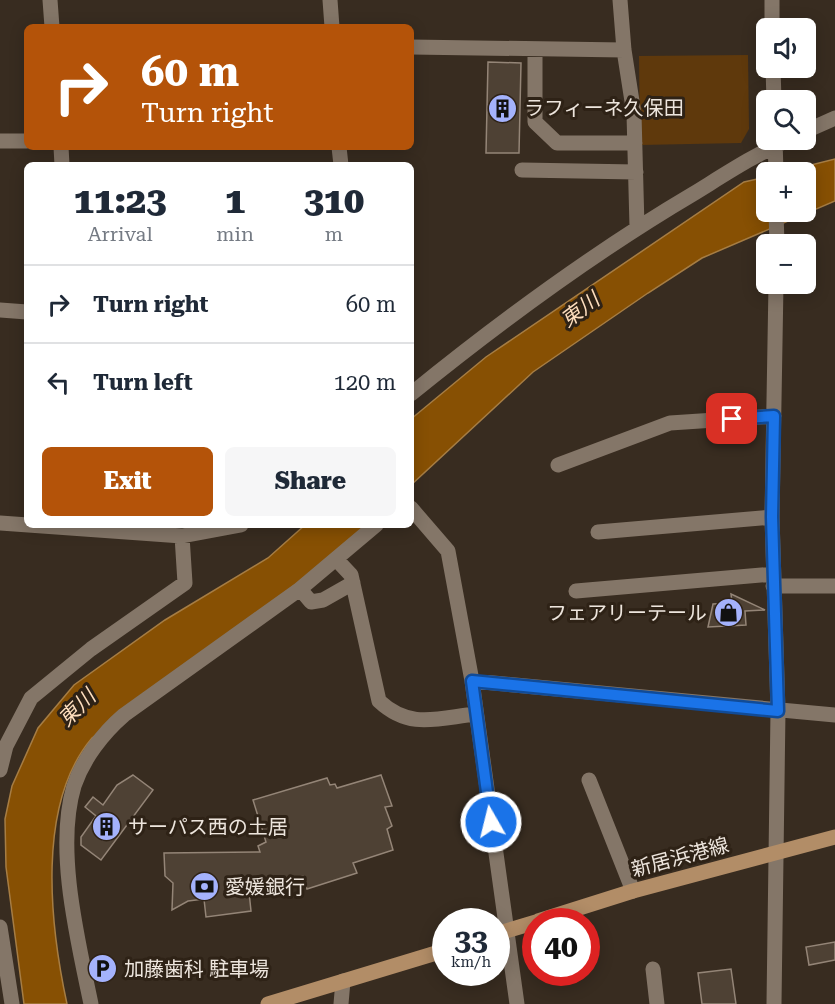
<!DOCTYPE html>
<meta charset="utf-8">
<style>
:root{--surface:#fff;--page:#f6f6f7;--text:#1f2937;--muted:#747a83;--line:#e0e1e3;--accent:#b45309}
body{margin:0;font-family:"Roboto Serif","Noto Sans JP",serif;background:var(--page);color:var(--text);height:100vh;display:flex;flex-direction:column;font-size:22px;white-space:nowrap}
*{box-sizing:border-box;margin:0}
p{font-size:20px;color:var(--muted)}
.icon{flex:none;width:33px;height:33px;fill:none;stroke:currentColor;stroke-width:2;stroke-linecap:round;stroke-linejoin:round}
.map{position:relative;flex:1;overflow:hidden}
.panel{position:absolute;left:24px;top:162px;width:390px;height:366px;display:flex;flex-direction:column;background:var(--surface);border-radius:9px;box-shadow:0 3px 15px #0003}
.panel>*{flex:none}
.guide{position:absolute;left:24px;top:24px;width:390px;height:126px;border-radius:9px;box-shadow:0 3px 15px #0003;background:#b45309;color:#fff;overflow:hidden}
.controls{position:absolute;left:756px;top:18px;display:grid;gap:12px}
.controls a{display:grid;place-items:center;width:60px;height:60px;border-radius:9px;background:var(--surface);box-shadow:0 3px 15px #0003;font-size:30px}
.speed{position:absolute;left:432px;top:908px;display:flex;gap:12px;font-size:30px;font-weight:700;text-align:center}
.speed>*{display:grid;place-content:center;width:78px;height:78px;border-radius:50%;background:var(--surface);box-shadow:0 3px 15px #0003;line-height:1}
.speed small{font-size:15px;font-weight:400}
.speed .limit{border:9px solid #d22;background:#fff;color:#111}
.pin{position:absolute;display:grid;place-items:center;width:51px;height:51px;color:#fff;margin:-26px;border-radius:12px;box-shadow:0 3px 9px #0006}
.me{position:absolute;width:66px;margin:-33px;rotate:352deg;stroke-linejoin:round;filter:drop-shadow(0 0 4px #0008)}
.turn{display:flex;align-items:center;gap:21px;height:126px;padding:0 18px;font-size:27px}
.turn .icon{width:78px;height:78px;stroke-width:2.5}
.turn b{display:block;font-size:42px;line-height:51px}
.eta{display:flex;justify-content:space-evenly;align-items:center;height:102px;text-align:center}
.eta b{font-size:36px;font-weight:800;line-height:42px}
.action{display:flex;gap:12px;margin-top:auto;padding:12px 18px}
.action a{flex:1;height:69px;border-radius:9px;background:var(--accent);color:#fff;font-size:24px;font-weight:800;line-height:69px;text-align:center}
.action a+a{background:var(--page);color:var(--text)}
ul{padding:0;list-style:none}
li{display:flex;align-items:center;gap:18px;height:78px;padding:0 18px;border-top:2px solid var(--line)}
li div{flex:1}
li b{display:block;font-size:22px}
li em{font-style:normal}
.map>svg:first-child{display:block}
</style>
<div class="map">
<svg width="835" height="1004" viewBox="0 0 835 1004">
<rect width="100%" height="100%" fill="#382c20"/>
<path fill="#5f390c" d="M 748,55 L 749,129 L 741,143 L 640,145 L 639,56 Z"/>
<path fill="#875003" stroke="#a67d44" stroke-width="1.5" d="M 835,159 L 835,201 L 702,258 L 648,293 L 533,372 L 411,485 L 411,419 L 486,357 L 744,182 L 766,177 L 766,212 L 806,212 L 806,172 L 783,172 Z
M 305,525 L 366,525 L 316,569 L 92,738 C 36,804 50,925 67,1004 L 24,1004 L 6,867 L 5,819 L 12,786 L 38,728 L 74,685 L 165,620 L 268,558 Z"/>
<path fill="#4e4134" stroke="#948577" stroke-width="1.5" d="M 488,62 L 521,63 L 519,153 L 486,153 Z
M 731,594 L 765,610 L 745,611 L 746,625 L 708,627 L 713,604 L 732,603 Z
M 133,775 L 153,790 L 101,860 L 81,845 L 81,837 L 96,816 L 85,807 L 93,797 L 103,805 L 117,785 Z
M 381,775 L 392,806 L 385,807 L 392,826 L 387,829 L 393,850 L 353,863 L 357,873 L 307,889 L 303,876 L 249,892 L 251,911 L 206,917 L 204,899 L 188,901 L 172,910 L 173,883 L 165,876 L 164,853 L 260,852 L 258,846 L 266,842 L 253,800 L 327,778 L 330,785 L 335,784 L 337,788 Z
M 835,942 L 835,960 L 809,965 L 806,947 Z
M 731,969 L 736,1004 L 702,1004 L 698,973 Z"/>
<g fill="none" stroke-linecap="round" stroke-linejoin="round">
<path stroke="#847668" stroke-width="15" d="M 50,0 L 52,27
M 330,0 L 332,27
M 620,0 L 624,50 L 634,114 L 637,227
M 772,0 L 772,28
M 411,47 L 624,50
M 535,49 L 535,122 L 557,143 L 635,143
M 773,68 L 774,100
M 806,131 L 835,118
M 775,140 L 776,172
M 0,141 L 27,141
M 61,147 L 62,165
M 339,147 L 341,165
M 522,170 L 636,172
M 776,212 L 777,244
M 0,310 L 27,312
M 411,394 C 501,321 593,253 693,194 C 724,175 754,155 788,140
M 558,465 L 670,423 L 774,416
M 411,508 L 448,551 L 472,681 L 517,1004
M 0,523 L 182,536 L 241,525
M 598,532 L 772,517
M 336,559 L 351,575 L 379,701 C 410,730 438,718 476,714
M 773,586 L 835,586
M 300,589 L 311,602 L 323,600 L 353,583
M 576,591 L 773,574
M 472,681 L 835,715
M 0,770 L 6,746 L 31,698 L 91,649 L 185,583 L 182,536
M 589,780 L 633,891
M 0,927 L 12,1004
M 653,969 L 657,1004
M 91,1004 C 78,941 55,849 74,786 C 83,759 103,733 124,715 L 300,589 L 376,525
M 341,1004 L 343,981
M 774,1004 L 778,711 L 772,517 L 776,284"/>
<path stroke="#b28d67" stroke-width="15" d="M 538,921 L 633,891 L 835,837
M 496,934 L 536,922
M 268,1004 L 446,950"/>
</g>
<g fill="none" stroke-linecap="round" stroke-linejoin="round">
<defs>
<path id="route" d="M 491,822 L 472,681 L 778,711 L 772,517 L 774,416 L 732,419"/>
</defs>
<use href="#route" stroke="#114b97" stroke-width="15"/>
<use href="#route" stroke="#1a73e8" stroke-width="10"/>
</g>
<defs>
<symbol id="building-disc" viewBox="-11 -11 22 22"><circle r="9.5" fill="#a4b2fc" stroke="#2e2216"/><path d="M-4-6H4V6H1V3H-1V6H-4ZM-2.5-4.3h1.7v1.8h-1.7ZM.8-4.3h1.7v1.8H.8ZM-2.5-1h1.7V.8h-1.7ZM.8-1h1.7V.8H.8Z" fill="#111"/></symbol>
<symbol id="shop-disc" viewBox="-11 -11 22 22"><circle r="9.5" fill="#a4b2fc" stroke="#2e2216"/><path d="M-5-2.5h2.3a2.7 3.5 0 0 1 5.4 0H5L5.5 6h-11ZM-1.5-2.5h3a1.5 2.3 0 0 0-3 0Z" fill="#111"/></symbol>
<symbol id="bank-disc" viewBox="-11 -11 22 22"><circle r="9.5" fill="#a4b2fc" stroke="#2e2216"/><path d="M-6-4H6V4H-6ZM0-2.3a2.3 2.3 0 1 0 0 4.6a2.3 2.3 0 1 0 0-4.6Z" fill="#111"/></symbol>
<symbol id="parking-disc" viewBox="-11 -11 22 22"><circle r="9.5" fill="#a4b2fc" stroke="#2e2216"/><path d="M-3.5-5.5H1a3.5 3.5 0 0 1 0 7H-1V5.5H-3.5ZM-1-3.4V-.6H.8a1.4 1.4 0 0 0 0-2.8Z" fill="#111"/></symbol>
</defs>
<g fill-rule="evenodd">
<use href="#building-disc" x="486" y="92" width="33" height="33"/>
<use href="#shop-disc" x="712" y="596" width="33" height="33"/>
<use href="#building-disc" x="90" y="810" width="33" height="33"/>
<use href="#bank-disc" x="188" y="870" width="33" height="33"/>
<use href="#parking-disc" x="86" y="952" width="33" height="33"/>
</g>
<g text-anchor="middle" stroke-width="6" stroke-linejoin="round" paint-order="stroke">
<g font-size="20" fill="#ede5dd" stroke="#2e2216" text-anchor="start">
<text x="524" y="115">ラフィーネ久保田</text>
<text x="707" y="620" text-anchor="end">フェアリーテール</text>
<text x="128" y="834">サーパス西の土居</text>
<text x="225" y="894">愛媛銀行</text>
<text x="124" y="976">加藤歯科 駐車場</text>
</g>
<g font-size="20" fill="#ede5dd" stroke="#2e2216">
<text transform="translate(680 857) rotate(-15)" y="7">新居浜港線</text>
</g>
<g font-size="21" font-style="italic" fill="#fdddbd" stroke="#2e2216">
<text transform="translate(580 310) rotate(-37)" y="7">東川</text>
<text transform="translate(77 708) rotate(-45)" y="7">東川</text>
</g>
</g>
</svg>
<div class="controls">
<a><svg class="icon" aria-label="sound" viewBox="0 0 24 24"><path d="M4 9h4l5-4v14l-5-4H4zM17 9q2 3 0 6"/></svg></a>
<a><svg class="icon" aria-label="search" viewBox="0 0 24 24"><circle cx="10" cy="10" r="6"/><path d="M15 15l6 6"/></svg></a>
<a>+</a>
<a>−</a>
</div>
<div class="speed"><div>33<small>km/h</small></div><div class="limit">40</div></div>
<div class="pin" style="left:732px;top:419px;background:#d93025"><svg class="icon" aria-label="arrive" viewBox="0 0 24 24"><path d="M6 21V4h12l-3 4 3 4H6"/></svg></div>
<svg class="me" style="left:491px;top:822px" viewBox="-20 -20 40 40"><circle r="17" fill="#1a73e8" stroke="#fff" stroke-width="3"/><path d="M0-11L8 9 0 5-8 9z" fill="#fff"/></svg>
<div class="guide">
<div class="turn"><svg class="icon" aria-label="right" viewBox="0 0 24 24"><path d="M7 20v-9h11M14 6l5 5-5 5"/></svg><div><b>60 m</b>Turn right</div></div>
</div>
<section class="panel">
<div class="eta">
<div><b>11:23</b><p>Arrival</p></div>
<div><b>1</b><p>min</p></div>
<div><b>310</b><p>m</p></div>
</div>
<ul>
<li><svg class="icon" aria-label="right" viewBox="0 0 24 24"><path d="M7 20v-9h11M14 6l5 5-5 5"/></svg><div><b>Turn right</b></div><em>60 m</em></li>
<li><svg class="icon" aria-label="left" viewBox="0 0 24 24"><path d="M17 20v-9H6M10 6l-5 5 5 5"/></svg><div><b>Turn left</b></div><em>120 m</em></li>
</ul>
<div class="action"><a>Exit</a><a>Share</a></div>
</section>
</div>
